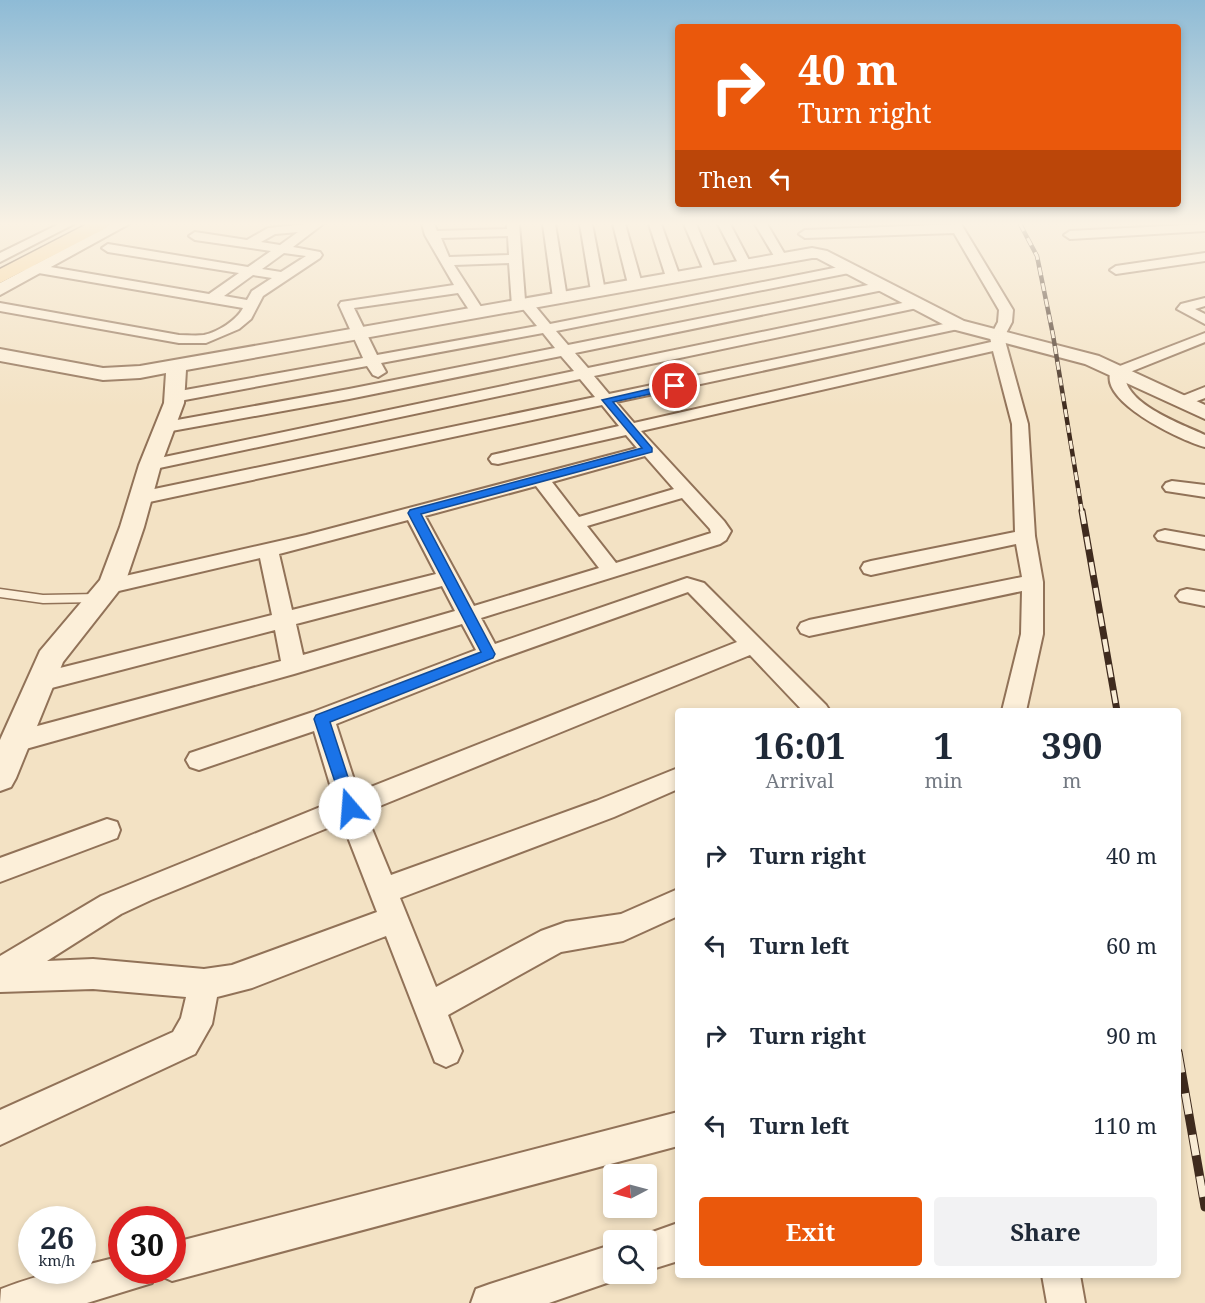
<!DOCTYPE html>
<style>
:root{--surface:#fff;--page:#f2f2f3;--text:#1f2937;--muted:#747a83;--accent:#ea580c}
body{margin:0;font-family:"Noto Serif",serif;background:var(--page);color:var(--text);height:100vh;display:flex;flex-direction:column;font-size:22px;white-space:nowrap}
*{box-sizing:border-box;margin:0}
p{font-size:20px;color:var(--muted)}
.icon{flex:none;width:33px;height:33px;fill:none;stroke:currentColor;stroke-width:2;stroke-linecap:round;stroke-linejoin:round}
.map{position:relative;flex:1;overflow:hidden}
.side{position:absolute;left:675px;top:708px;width:506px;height:570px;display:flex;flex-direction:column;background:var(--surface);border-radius:6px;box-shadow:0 3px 9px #0003}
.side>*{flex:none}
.guide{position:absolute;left:675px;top:24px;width:506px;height:183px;border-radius:6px;box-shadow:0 3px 9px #0003;background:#ea580c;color:#fff;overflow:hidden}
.needle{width:39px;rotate:264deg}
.controls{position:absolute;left:603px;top:1164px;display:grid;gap:12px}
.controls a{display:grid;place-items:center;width:54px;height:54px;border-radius:6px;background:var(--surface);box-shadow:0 3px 9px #0003;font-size:30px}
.speed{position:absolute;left:18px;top:1206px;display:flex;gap:12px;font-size:30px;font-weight:700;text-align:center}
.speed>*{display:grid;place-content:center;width:78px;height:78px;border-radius:50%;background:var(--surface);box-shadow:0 3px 9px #0003;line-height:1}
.speed small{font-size:15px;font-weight:400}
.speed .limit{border:9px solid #d22;background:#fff;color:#111}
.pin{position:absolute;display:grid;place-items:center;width:51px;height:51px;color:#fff;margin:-26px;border:3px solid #fff;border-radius:50%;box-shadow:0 2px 6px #0007}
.me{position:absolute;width:66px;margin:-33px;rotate:342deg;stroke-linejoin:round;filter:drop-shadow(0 0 4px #0008)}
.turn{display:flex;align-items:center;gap:21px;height:126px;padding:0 24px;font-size:27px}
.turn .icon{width:78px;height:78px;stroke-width:2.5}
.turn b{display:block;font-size:42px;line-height:51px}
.then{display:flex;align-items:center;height:57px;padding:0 24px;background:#0003;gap:12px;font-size:22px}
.eta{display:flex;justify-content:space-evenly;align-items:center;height:102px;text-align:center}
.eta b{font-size:36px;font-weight:700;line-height:42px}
.action{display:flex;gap:12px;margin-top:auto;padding:12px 24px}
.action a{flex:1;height:69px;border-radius:6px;background:var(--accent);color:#fff;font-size:24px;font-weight:700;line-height:69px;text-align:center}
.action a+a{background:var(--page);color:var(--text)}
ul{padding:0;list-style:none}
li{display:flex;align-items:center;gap:18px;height:90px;padding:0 24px}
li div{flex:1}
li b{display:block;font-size:22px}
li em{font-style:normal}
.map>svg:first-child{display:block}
</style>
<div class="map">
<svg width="1205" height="1303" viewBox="0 0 1205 1303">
<rect width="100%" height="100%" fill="#f3e2c4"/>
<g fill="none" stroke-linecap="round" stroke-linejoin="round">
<defs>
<path id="service" d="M 0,589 L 43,595 L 98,594 L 104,598 L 98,602 L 43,603 L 0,597 Z"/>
<path id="minor" d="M 59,224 L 74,224 L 0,262 L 0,253 Z
M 307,224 L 323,224 L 293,247 L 320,252 L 322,255 L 320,258 L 263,296 L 251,319 L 239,329 L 206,343 L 179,343 L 0,311 L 0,303 L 179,335 C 187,335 196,336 204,335 C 218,332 237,320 243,308 L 21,270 L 15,266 L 21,262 L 209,294 L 239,273 L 108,252 L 102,248 L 108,244 L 248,267 L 271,251 L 195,240 L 189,236 L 195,232 L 247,240 L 268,228 ZM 298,232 L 280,245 L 261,242 L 275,234 ZM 284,253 L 306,256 L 281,272 L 262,269 ZM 253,275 L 272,278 L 252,291 L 247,300 L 224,296 Z
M 422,224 L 434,224 L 437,231 L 507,229 L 507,224 L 519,224 L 525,300 L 531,301 L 550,324 L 849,265 L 855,269 L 849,273 L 556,331 L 568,345 L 883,282 L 890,286 L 883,290 L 575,353 L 588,368 L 917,300 L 924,304 L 917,308 L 594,376 L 609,394 L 958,321 L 965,325 L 958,329 L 616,402 L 634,423 L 991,342 L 990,337 L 998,322 L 999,310 L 954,233 L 805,238 L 799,234 L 805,230 L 961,224 L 1013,310 L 1012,322 L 1004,337 L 1028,424 L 1035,536 L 1043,582 L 1043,634 L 1026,711 L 1002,711 L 1021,634 L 1022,591 L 809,636 L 801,633 L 798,628 L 801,623 L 809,620 L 1022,577 L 1016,544 L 871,575 L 864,573 L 861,568 L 864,563 L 871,561 L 1015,532 L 1012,424 L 993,351 L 641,431 L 724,521 L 731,531 L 726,540 L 720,544 L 481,618 L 495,644 L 687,578 L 704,583 L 826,705 L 830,711 L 803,711 L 750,655 L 365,812 L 391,875 L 596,801 L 678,768 L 678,789 L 614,817 L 400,898 L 436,987 L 541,931 L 566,922 L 621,914 L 678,889 L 678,916 L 623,941 L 561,952 L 448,1015 L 462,1051 L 457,1062 L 446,1067 L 435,1062 L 386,936 L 252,988 L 217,997 L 212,1024 L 195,1054 L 0,1145 L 0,1110 L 173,1032 L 181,1018 L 186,997 L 93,989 L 0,992 L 0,956 L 101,896 L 335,801 L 314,731 L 199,770 L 190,767 L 186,760 L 190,753 L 313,712 L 476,650 L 462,624 L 294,674 L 15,752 L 6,749 L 3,742 L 6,735 L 15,732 L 281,661 L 275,630 L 40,691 L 32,688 L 28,682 L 32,676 L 40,673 L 272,615 L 260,558 L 110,593 L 103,591 L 100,586 L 103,581 L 306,535 L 637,448 L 626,435 L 498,464 L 492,463 L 489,459 L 492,455 L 619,426 L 602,405 L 140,504 L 133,502 L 131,498 L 133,494 L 140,492 L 595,397 L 580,379 L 150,470 L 144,469 L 141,465 L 144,461 L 150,460 L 574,371 L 561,356 L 349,399 L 166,432 L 160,431 L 158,427 L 160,423 L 166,422 L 349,389 L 555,348 L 543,333 L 381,363 L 386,372 L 378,377 L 373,375 L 367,366 L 174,402 L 166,397 L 174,392 L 363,358 L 339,305 L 341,302 L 454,285 L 425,235 ZM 508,236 L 509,255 L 449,257 L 441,238 ZM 509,263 L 512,306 L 514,309 L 523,309 L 537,326 L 377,355 L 354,308 L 458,293 L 473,316 L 483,316 L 485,313 L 454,265 ZM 645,456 L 674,489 L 579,517 L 552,482 ZM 536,486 L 599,568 L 474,606 L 425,516 ZM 682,498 L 710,529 L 711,533 L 616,563 L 587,526 ZM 408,520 L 436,574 L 292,610 L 279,554 ZM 442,586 L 455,611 L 303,655 L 296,624 ZM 688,592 L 737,642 L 358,792 L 336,724 L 497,660 ZM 342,822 L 377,912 L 232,965 L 204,969 L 93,959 L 47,961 L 121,914 L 151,900 Z
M 543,224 L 555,224 L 567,298 L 565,301 L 555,301 L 553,298 Z
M 580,224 L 592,224 L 605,291 L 603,294 L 593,294 L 591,291 Z
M 613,224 L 625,224 L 642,284 L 640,287 L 635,288 L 628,284 Z
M 649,224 L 661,224 L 680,277 L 678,280 L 673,281 L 666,277 Z
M 684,224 L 696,224 L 716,271 L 715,274 L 710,275 L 704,271 Z
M 718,224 L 730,224 L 751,264 L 750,267 L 740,267 Z
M 755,224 L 767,224 L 787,258 L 785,261 L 777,261 Z
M 1205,224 L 1205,231 L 1070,239 L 1064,235 L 1070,231 Z
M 1205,253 L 1205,261 L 1116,274 L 1110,270 L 1116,266 Z
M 1205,298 L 1205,306 L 1195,309 L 1205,314 L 1205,324 L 1177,309 L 1181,304 Z
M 1205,333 L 1205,342 L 1125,374 C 1124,404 1182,424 1205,435 L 1205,447 C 1182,441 1094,400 1112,369 Z
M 1205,387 L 1205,398 L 1181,407 L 1173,402 L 1175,399 Z
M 1172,481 L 1205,485 L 1205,497 L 1166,491 L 1163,487 L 1166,483 Z
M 1165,530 L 1205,537 L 1205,549 L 1158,540 L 1155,536 L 1158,532 Z
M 1187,589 L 1205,592 L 1205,606 L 1180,601 L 1176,596 L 1180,591 Z
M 107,819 L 117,822 L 120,830 L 117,838 L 0,882 L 0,858 Z
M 678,1112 L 678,1146 L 172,1281 L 159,1275 L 157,1272 L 152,1283 L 87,1303 L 0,1303 L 1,1289 C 27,1279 55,1270 82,1270 L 82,1266 L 122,1256 L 122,1270 L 172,1270 L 172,1243 Z
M 678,1223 L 678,1261 L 646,1271 L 646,1240 L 632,1240 L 633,1239 Z
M 614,1244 L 614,1274 L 629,1274 L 627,1276 L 549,1303 L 471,1303 L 476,1289 L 490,1284 Z
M 1042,1275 L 1080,1275 L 1085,1303 L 1047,1303 Z"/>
<path id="tertiary" d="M 111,224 L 129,224 L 0,295 L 0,283 Z
M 812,248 L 827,251 L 964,321 L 1099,356 L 1205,405 L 1205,419 L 1085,364 L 952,329 L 817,258 L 812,258 L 186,370 L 184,403 L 161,465 L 144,527 L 125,583 L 63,662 L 16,778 L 11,787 L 0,791 L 0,740 L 40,651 L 100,580 L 120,527 L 139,465 L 164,403 L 166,373 L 140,378 L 103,380 L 0,361 L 0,349 L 103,368 L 140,366 Z"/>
<path id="primary" d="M 87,224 L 109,224 L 106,228 L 0,283 L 0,269 Z"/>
</defs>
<use href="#service" stroke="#917258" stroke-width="3"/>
<use href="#minor" stroke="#917258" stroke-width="4"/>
<use href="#tertiary" stroke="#917258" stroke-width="4"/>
<use href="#primary" stroke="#5e402c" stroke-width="3"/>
<use href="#service" fill="#fcefd9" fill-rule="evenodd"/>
<use href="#minor" fill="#fcefd9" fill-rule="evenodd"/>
<use href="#tertiary" fill="#fcefd9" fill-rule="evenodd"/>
<use href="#primary" fill="#fad599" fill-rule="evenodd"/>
<defs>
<path id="rail-far2" d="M 1020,224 L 1037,256 L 1053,335 L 1082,512"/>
<path id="rail-far1" d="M 1082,511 L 1117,711"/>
<path id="rail" d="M 1178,1052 L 1205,1207"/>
</defs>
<use href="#rail-far2" stroke="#3f2b1e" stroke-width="4.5"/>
<use href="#rail-far1" stroke="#3f2b1e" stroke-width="7"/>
<use href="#rail" stroke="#3f2b1e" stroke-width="9"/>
<use href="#rail-far2" stroke="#f9ecd5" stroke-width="3" stroke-dasharray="8" stroke-linecap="butt"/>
<use href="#rail-far1" stroke="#f9ecd5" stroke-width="4.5" stroke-dasharray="13" stroke-linecap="butt"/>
<use href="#rail" stroke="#f9ecd5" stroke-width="7" stroke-dasharray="21" stroke-linecap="butt"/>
</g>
<linearGradient id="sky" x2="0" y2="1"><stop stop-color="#8ebbd6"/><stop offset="0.55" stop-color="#faf2e4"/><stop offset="1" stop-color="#faf2e4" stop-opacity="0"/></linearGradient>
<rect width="1205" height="407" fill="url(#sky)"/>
<path fill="#1a73e8" stroke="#114b97" stroke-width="1.5" d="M 675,383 L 679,386 L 678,388 L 613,402 L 652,448 L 652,452 L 421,514 L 495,654 L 493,658 L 330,722 L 358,808 L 356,812 L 350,814 L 345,812 L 314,719 L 316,715 L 481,652 L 408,513 L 410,510 L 642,448 L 602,400 Z"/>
</svg>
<div class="controls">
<a><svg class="needle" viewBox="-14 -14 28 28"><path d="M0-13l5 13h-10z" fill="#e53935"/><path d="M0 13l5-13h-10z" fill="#747a83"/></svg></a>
<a><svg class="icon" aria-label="search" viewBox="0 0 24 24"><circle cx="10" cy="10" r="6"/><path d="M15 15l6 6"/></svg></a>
</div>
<div class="speed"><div>26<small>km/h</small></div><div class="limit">30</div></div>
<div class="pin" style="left:675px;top:386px;background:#d93025"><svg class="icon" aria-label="arrive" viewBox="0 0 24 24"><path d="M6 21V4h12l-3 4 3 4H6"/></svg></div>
<svg class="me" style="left:350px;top:808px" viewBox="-20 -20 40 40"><circle r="19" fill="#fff"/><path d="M0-13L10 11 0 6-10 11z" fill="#1a73e8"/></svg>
<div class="guide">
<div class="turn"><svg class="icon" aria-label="right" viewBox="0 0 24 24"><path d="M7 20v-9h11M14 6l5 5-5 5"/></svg><div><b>40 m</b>Turn right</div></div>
<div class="then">Then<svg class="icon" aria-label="left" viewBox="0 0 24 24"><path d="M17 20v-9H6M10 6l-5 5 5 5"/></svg></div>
</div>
<section class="side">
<div class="eta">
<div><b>16:01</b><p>Arrival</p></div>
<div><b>1</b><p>min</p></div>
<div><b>390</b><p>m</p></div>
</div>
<ul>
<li><svg class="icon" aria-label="right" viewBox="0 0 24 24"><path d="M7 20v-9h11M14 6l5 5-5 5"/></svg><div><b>Turn right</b></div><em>40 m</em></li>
<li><svg class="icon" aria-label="left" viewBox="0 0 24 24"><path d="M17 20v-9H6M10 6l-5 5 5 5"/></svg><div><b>Turn left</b></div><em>60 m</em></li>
<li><svg class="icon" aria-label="right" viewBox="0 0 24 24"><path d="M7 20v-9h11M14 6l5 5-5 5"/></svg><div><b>Turn right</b></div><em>90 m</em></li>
<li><svg class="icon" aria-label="left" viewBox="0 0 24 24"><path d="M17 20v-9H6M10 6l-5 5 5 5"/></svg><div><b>Turn left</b></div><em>110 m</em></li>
</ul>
<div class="action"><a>Exit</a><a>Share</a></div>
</section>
</div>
